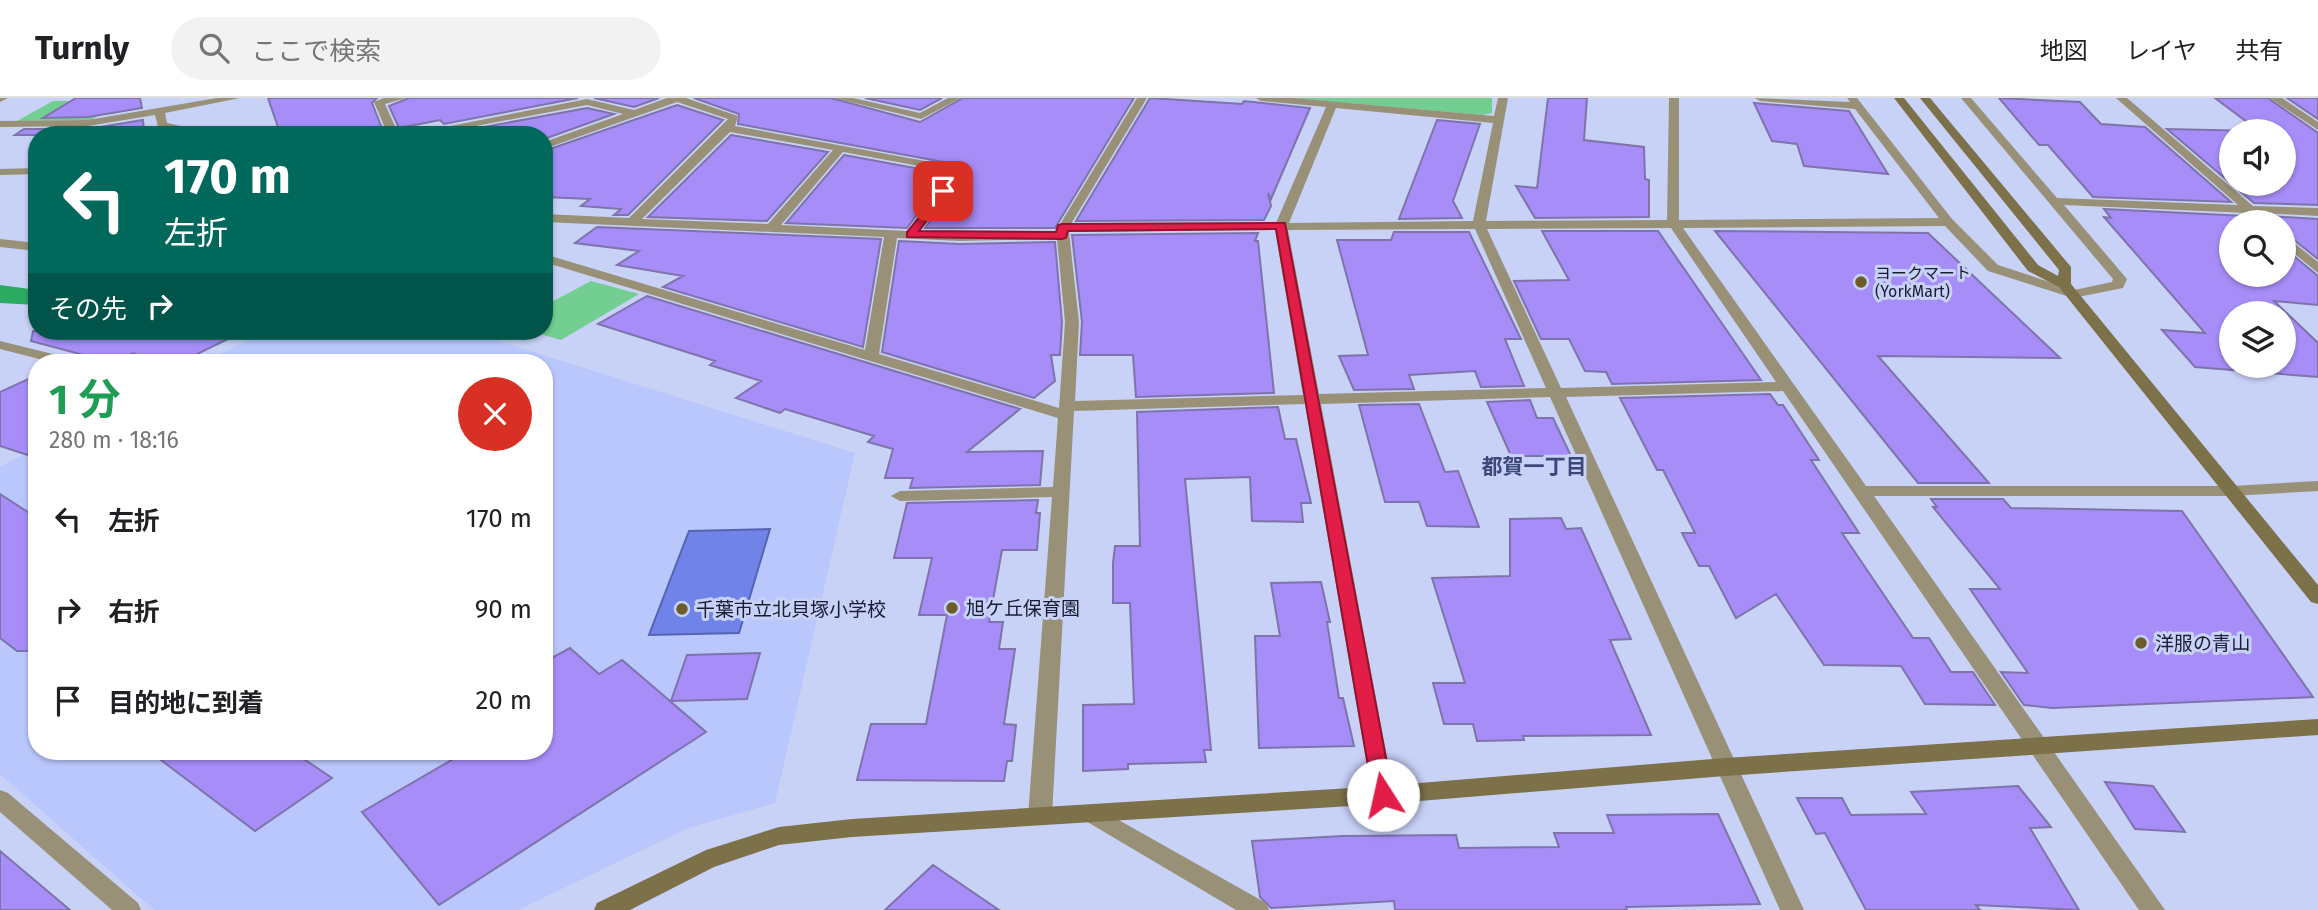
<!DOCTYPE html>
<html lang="ja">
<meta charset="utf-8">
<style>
:root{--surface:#fff;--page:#f2f2f2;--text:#202124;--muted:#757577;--line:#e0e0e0}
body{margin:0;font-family:"Fira Sans","Noto Sans JP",sans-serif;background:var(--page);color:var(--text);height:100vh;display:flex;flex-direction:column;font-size:26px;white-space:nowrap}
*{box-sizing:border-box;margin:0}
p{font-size:23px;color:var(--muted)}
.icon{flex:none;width:38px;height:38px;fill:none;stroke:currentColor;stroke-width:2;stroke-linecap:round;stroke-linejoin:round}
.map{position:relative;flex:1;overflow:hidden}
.side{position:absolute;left:28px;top:256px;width:525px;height:406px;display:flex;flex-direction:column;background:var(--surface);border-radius:28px;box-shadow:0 2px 5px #0004}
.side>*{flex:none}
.hud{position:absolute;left:28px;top:28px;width:525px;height:214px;border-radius:28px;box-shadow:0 2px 5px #0004;background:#00695c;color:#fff;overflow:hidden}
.buttons{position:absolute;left:2219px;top:21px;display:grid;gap:14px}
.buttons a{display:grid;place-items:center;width:77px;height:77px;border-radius:50%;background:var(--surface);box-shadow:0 2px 5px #0004;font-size:35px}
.pin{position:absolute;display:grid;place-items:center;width:60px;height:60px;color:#fff;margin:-30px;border-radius:14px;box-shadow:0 4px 10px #0006}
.me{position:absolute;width:77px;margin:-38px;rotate:350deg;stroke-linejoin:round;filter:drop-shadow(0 0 5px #0008)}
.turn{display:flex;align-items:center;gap:24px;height:147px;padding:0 21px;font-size:32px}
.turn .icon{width:91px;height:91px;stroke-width:2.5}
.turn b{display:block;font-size:49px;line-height:60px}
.then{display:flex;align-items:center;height:66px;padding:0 21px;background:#0003;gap:14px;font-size:26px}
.round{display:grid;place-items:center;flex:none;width:74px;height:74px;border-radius:37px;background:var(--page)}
.headline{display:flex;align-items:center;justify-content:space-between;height:119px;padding:0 21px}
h1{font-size:42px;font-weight:700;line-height:52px;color:#1e9e55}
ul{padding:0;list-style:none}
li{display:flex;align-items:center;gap:21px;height:91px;padding:0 21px}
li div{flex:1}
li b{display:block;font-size:26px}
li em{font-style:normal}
header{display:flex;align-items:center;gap:42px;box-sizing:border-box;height:98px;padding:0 35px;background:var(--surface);border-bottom:2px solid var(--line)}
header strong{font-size:33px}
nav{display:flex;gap:38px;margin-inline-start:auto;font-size:24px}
.search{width:490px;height:63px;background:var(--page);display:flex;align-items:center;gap:18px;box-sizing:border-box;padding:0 24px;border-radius:38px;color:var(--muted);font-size:26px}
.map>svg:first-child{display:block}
</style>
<header>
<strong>Turnly</strong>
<div class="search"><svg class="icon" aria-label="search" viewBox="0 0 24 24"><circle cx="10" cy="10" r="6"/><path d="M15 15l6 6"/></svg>ここで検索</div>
<nav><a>地図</a><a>レイヤ</a><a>共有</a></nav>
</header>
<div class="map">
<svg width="2318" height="812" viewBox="0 0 2318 812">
<rect width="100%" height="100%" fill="#c8d1f6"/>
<path fill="#b9c7fc" d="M 266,233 L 467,233 L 855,355 L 775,705 L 688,730 L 518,812 L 154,812 L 0,676 L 0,369 L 37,350 L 37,653 L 544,653 L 544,264 L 204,264 Z"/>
<path fill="#72cf91" d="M 1292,0 L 1492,0 L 1492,15 L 1482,17 Z
M 53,3 L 125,3 L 91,22 L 17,23 Z
M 591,183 L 639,196 L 561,242 L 529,233 L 544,233 L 544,208 Z"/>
<path fill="#2cac63" d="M 0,187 L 37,192 L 37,207 L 0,205 Z"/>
<path fill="#7083e9" stroke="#5564b2" stroke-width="2" d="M 770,431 L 739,535 L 649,537 L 689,433 Z"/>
<path fill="#a78df8" stroke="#7e73ab" stroke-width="2" fill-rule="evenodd" d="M 76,0 L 140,0 L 142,10 L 88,19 L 43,20 Z
M 268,0 L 377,0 L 372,5 L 383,33 L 361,37 L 302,37 L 300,32 L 280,35 Z
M 409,0 L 578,0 L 444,26 L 440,22 L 399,30 L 389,8 Z
M 594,0 L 659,0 L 634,9 Z
M 694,0 L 831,0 L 920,24 L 963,0 L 1134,0 L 1055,130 L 925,130 L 967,74 L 965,68 L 738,26 L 739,16 Z
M 865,0 L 942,0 L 920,12 Z
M 1150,0 L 1242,6 L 1244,3 L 1310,10 L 1271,101 L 1268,95 L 1271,108 L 1264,122 L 1076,123 Z
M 1548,0 L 1587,0 L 1584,42 L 1644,49 L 1645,81 L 1649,82 L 1649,119 L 1535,120 L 1516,88 L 1537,90 Z
M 1999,0 L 2080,4 L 2101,26 L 2145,29 L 2231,104 L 2093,99 L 2048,47 L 2039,47 Z
M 2215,0 L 2268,0 L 2318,35 L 2318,107 L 2254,105 L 2167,31 L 2257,33 L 2231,33 L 2231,86 L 2284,86 L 2284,33 L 2259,33 Z
M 2287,0 L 2318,0 L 2318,21 Z
M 1754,5 L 1849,13 L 1888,76 L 1804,68 L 1797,46 L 1772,43 Z
M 677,7 L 723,22 L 628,117 L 614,117 L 621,111 L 581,108 L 590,101 L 544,99 L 544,53 Z
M 587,10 L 614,16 L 544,41 L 544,37 L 452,35 Z
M 143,22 L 144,33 L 121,37 L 15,37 L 24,31 L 88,31 Z
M 1437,22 L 1480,26 L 1453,103 L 1462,120 L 1399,121 Z
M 731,37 L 828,54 L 767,123 L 648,119 Z
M 844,57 L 947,76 L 907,130 L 786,125 Z
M 2104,111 L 2246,118 L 2254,124 L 2231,124 L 2231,177 L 2284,177 L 2284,150 L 2318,178 L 2318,207 L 2274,203 L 2318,245 L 2318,279 L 2195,269 L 2162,232 L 2205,235 L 2104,119 L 2111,120 ZM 2231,215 L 2284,215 L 2284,268 L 2231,268 Z
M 2269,118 L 2318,121 L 2318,161 L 2284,134 L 2284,124 L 2274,124 Z
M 597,129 L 881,141 L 863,249 L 663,189 L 683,178 L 617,167 L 639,153 L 575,145 Z
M 1542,133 L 1658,133 L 1761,282 L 1612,286 L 1606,274 L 1585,273 L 1569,241 L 1541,241 L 1514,183 L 1569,182 Z
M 1715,133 L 1928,135 L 2060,260 L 1878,258 L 1989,385 L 1918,385 Z
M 1394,134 L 1469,134 L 1521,241 L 1505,241 L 1524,288 L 1481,289 L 1475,273 L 1409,277 L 1414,291 L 1354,292 L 1339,258 L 1368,257 L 1337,142 L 1391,142 Z
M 1258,135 L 1255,143 L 1258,143 L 1274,295 L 1136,299 L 1133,257 L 1080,257 L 1082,224 L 1072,137 Z
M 899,143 L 960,146 L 1055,144 L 1062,224 L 1060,257 L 1051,257 L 1055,283 L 1034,300 L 882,254 Z
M 647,198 L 1020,311 L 967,354 L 1043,353 L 1040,387 L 910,390 L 913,380 L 885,380 L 893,351 L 868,344 L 874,338 L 785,311 L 780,315 L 736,300 L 761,283 L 710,267 L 715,263 L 598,226 Z
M 33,233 L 244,233 L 181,264 L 140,264 L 140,258 L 133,255 L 118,264 L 110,264 L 31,243 Z
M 37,277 L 37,360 L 0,348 L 0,294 Z
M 1770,296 L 1778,307 L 1783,307 L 1819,362 L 1811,362 L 1859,435 L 1842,435 L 1913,540 L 1929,540 L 1951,574 L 1973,574 L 1995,607 L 1925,606 L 1901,568 L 1824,567 L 1776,496 L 1736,520 L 1709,468 L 1699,468 L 1682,435 L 1695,435 L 1663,372 L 1657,372 L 1620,300 Z
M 1530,302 L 1537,320 L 1553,320 L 1571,358 L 1511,358 L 1487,304 Z
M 1419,306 L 1445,374 L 1458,373 L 1479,429 L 1427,428 L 1419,404 L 1385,404 L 1359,307 Z
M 1278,309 L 1285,341 L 1296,341 L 1311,405 L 1301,405 L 1303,424 L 1252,423 L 1250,379 L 1185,381 L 1211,652 L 1204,652 L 1206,664 L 1128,666 L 1128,671 L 1083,673 L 1083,607 L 1134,606 L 1130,505 L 1113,505 L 1113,465 L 1115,448 L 1140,448 L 1137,314 Z
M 0,396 L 37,420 L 37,553 L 17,553 L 0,540 Z
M 1931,401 L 2003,401 L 2011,410 L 2182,413 L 2313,599 L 2052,610 L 2024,607 L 2001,574 L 2028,575 L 1970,491 L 2000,491 L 1933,409 L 1937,409 Z
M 1038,402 L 1036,415 L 1040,415 L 1037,452 L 1002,452 L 989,524 L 1003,524 L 999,551 L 1015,551 L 1004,626 L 1016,627 L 1012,663 L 1007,663 L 1004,683 L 857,682 L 871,626 L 926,626 L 947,517 L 919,517 L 932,460 L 894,460 L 907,405 Z
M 1561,420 L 1566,431 L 1581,430 L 1631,541 L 1610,542 L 1651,637 L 1523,638 L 1524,642 L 1477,643 L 1473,626 L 1444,626 L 1433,585 L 1465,585 L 1432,480 L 1510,478 L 1510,421 Z
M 1321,484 L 1330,524 L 1327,524 L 1339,600 L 1343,600 L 1354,648 L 1259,650 L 1255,538 L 1280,538 L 1271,485 Z
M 570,550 L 599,576 L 622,562 L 706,634 L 439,807 L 362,714 L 467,653 L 544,653 L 544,564 Z
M 760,555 L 747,601 L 671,603 L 687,557 Z
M 149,653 L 292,653 L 332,680 L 255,733 Z
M 2105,684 L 2153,688 L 2185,734 L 2135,731 Z
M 2018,688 L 2051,729 L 2030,730 L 2079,812 L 1976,807 L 1980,812 L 1866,812 L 1825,735 L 1816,736 L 1797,700 L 1842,700 L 1851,717 L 1926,716 L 1911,694 Z
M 1718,716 L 1760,806 L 1626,809 L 1627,812 L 1395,812 L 1394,803 L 1271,810 L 1260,799 L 1252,743 L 1343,738 L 1456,737 L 1459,750 L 1559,749 L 1554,735 L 1614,735 L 1607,717 Z
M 0,753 L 70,812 L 0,812 Z
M 933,767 L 999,812 L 885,812 Z"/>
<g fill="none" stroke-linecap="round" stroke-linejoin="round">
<path fill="#999177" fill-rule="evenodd" d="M 0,0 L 8,0 L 0,4 Z
M 217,0 L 240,0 L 165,15 L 167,25 L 222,37 L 198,37 L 158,29 L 155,17 L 88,28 L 0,29 L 0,23 L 88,22 Z
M 384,0 L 406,0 L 385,6 L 399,37 L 388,37 L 374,4 Z
M 667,0 L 686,0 L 738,18 L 735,28 L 963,70 L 965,72 L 920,133 L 1056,133 L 1137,0 L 1147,0 L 1071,126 L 1276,125 L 1326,9 L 1261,3 L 1256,0 L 1294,0 L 1494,18 L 1498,0 L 1508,0 L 1486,123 L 1667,122 L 1669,0 L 1679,0 L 1679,122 L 1939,120 L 1855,11 L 1760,3 L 1755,0 L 1850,4 L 1847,0 L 1857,0 L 1952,121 L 1998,167 L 2074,192 L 2112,184 L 2113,181 L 1961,0 L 1971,0 L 2057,100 L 2238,107 L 2116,0 L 2127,0 L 2253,108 L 2318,110 L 2318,118 L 2262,115 L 2271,124 L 2258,124 L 2247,115 L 2064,107 L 2127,181 L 2123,190 L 2073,200 L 1988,173 L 1945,128 L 1683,130 L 1866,388 L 2232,388 L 2318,383 L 2318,393 L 2232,398 L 1874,398 L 2165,812 L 2139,812 L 1783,293 L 1566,299 L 1804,812 L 1780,812 L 1550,299 L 1321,306 L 1394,697 L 1391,703 L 1383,706 L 1375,703 L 1372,697 L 1305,306 L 1074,313 L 1052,718 L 1048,724 L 1040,727 L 1032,724 L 1028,718 L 1052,399 L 900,403 L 891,398 L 900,393 L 1053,389 L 1058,320 L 544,164 L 544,156 L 865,252 L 884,139 L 544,124 L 544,116 L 629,120 L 728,21 L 677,4 L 544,51 L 544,44 L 623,16 L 587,7 L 428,37 L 404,37 L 587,1 L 634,12 ZM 1336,10 L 1493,25 L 1473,123 L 1289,125 ZM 730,34 L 833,52 L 768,126 L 642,121 ZM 843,54 L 952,74 L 908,133 L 781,127 ZM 1671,130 L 1776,284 L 1561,290 L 1487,131 ZM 1475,131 L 1546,290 L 1319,296 L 1288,132 ZM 1275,132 L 1303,297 L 1075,303 L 1079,224 L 1069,134 ZM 897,140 L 960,143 L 1057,141 L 1065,224 L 1059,310 L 879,256 Z
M 834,0 L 853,0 L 920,15 L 948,0 L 961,0 L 921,21 Z
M 2270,0 L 2282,0 L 2318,24 L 2318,32 Z
M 37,70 L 37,76 L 0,77 L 0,71 Z
M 2284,137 L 2318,164 L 2318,175 L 2284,147 Z
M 0,141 L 37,145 L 37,153 L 0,149 Z
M 0,243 L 73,261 L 75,264 L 51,264 L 0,251 Z
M 132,258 L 137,259 L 138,264 L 120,264 Z
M 0,692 L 8,695 L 138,805 L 141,812 L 112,812 L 0,714 Z
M 1092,707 L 1266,805 L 1269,812 L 1236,812 L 1084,722 L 1080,716 L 1084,710 Z"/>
<path fill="#7d7149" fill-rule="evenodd" d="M 1894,0 L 1904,0 L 2038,167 L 2058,178 L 2059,172 L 1920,0 L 1930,0 L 2071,169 L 2071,186 L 2318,487 L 2318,506 L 2311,504 L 2059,189 L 2028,173 Z
M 2318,621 L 2318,637 L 1725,678 L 1383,706 L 852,739 L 779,747 L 714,769 L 630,812 L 594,812 L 597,805 L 706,752 L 779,729 L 852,721 L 1383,688 L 1725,660 Z"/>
</g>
<path fill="#e11d48" stroke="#92132f" stroke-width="2" d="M 943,90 L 949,93 L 919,133 L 1056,134 L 1058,127 L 1062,126 L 1285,125 L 1393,697 L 1390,703 L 1376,703 L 1373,697 L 1276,131 L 1068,133 L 1066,140 L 1062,141 L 907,139 L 907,134 Z"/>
<g fill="#6b5c29" stroke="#c8d1f6" stroke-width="2.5">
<circle cx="1861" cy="184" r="7"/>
<circle cx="952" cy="510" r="7"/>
<circle cx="682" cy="511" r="7"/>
<circle cx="2141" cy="545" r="7"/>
</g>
<g text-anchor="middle" stroke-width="6" stroke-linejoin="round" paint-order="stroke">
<g font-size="16" fill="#171c32" stroke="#c8d1f6" text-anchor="start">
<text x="1875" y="181">ヨークマート<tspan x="1875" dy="18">(YorkMart)</tspan></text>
</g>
<g font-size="19" fill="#171c32" stroke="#c8d1f6" text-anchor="start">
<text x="966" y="517">旭ケ丘保育園</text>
<text x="696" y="518">千葉市立北貝塚小学校</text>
<text x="2155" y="552">洋服の青山</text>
</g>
<g font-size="21" font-weight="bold" fill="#3d487a" stroke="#c8d1f6">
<text x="1534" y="376">都賀一丁目</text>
</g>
</g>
</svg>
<div class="buttons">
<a><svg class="icon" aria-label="sound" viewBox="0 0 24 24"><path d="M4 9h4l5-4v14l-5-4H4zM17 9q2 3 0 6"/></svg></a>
<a><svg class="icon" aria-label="search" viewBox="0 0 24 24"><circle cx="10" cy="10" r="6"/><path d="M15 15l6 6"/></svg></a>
<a><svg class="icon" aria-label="layers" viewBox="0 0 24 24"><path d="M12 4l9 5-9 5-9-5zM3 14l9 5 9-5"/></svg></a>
</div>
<div class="pin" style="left:943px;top:93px;background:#d93025"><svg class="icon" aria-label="arrive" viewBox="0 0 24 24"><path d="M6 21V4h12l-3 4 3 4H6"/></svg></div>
<svg class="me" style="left:1383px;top:697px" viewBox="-20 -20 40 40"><circle r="19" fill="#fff"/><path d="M0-13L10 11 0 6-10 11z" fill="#e11d48"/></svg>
<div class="hud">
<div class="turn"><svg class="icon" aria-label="left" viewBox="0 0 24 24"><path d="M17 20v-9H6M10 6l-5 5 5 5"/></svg><div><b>170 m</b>左折</div></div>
<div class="then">その先<svg class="icon" aria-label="right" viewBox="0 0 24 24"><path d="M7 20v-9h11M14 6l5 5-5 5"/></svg></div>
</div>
<section class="side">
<div class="headline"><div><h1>1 分</h1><p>280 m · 18:16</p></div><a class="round" style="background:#d93025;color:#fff"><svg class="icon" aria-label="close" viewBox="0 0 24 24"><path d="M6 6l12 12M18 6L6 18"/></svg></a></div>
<ul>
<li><svg class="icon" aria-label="left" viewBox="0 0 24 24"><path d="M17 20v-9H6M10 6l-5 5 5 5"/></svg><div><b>左折</b></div><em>170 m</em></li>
<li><svg class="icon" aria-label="right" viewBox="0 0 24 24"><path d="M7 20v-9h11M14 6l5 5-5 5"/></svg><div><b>右折</b></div><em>90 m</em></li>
<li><svg class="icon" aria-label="arrive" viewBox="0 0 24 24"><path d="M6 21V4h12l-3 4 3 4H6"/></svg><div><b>目的地に到着</b></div><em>20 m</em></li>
</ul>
</section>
</div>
